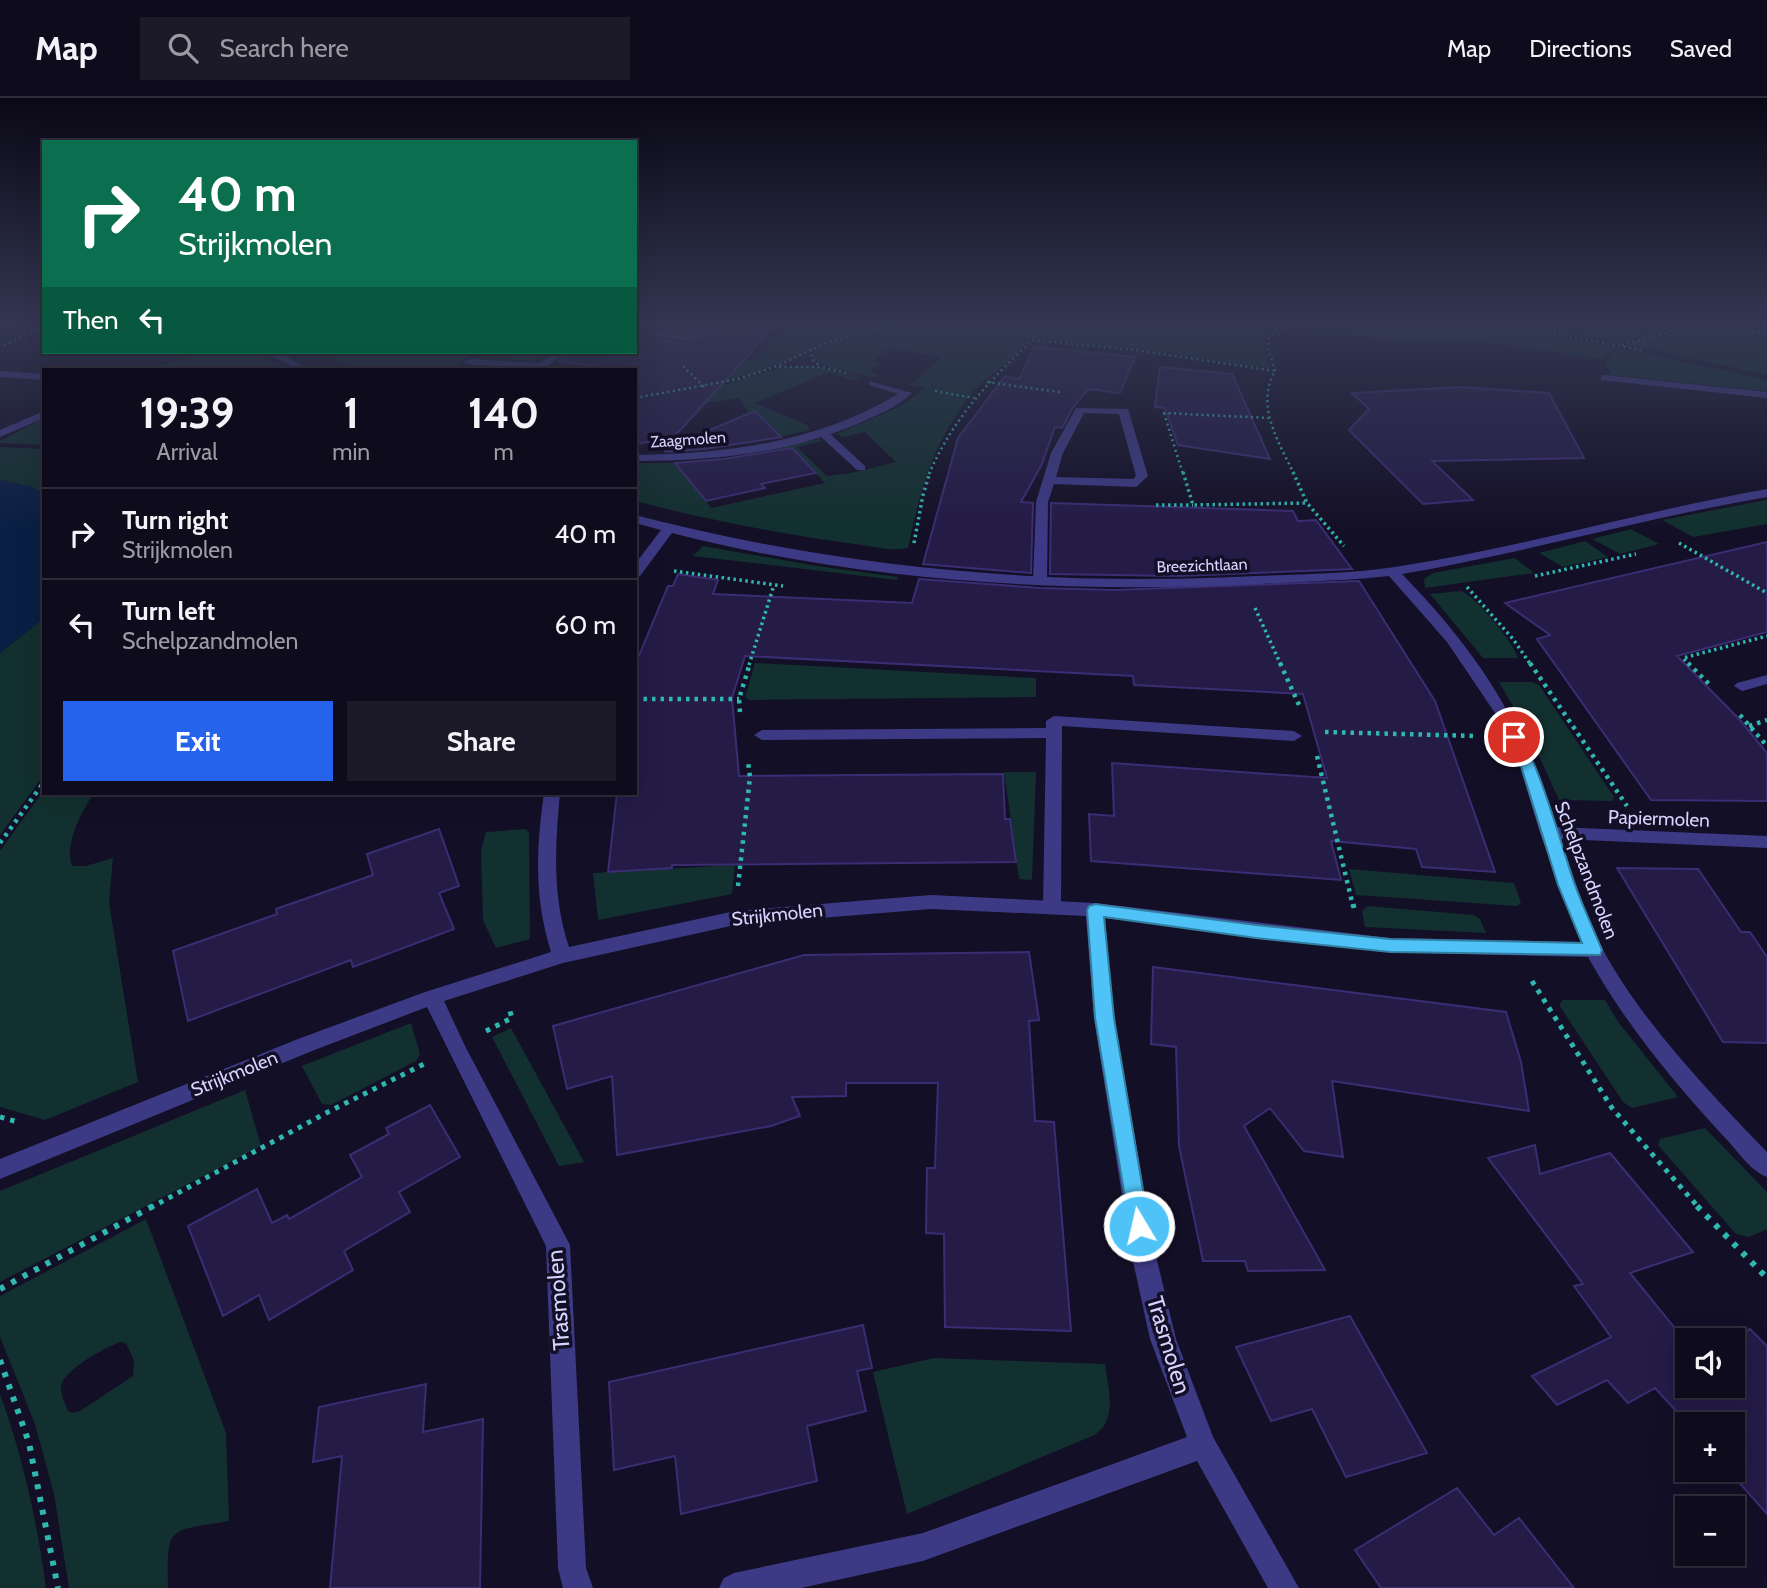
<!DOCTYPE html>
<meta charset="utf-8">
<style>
:root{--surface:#0e0b1c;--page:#1c1929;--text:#f1f3f6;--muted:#9b9ba3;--line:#2e2b3b;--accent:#2563eb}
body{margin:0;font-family:Cabin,sans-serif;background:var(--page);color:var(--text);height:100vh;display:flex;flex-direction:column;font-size:26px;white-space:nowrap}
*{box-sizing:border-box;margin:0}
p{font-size:23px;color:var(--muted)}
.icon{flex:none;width:38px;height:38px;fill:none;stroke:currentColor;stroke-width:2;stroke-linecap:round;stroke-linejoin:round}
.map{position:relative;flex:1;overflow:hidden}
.side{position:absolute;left:42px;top:270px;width:595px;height:427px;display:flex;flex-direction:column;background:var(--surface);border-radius:0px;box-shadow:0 7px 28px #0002,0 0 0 2px var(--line)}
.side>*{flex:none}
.top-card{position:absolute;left:42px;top:42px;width:595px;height:214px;border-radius:0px;box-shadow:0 7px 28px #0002,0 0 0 2px var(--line);background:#0b6e4f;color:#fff;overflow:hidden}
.fabs{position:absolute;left:1675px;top:1230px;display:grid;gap:14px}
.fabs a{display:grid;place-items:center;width:70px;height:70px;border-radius:0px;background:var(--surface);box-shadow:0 7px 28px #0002,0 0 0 2px var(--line);font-size:35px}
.pin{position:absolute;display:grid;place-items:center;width:60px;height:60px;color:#fff;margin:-30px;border:4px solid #fff;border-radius:50%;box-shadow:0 2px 7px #0007}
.me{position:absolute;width:77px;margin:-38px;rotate:351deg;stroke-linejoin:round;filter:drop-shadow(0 0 5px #0008)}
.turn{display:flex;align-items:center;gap:24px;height:147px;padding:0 21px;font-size:32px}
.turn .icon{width:91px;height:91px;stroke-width:2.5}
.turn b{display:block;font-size:49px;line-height:60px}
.then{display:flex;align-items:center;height:66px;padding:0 21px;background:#0003;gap:14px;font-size:26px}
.eta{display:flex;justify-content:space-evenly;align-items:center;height:119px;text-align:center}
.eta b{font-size:42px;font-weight:800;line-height:49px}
.button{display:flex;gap:14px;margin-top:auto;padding:14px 21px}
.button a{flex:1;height:80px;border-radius:0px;background:var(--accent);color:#fff;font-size:28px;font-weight:800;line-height:80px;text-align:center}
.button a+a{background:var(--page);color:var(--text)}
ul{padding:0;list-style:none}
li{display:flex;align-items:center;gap:21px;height:91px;padding:0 21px;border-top:2px solid var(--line)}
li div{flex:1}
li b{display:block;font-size:26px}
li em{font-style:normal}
header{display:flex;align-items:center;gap:42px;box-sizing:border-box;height:98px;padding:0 35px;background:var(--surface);border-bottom:2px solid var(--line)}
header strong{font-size:33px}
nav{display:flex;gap:38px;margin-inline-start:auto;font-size:24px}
.search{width:490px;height:63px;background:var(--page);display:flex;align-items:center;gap:18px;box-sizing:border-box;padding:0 24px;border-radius:0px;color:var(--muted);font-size:26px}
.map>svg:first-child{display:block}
</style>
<header>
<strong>Map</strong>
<div class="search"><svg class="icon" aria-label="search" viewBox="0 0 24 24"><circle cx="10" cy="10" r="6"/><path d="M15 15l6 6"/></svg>Search here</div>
<nav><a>Map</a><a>Directions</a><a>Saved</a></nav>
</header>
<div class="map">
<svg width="1767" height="1490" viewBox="0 0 1767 1490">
<rect width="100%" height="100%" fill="#130f26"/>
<path fill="#12302f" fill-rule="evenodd" d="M 696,224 L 916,224 L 832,242 L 759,274 L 711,287 L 719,259 L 756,263 L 785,229 L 726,226 L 721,230 L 716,230 L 720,225 C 701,223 691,236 671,233 Z
M 926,224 L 1025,224 L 1033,236 C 1020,258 992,273 975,292 C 935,338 920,392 908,450 C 893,454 871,448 855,446 C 780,436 708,422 635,403 L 635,365 L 679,365 L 711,410 L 825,385 L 796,355 L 781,355 L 777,350 L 819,341 L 822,343 L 797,349 L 827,378 L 851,375 L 896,364 L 865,334 L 842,339 L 837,336 C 867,321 899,314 924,290 L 910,287 L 943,259 L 889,250 L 872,264 L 879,265 L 870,273 L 879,277 L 875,280 L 830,270 L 813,260 L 813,255 C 828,237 901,228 926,224 Z
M 1029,224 L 1291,224 L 1272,230 L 1263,242 L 1270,271 L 1152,252 L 1035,240 L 1037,235 Z
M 1308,224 L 1480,224 L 1615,249 L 1603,261 L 1480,243 L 1400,242 L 1279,232 Z
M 1507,224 L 1652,224 L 1676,228 L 1622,245 Z
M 1671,224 L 1767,224 L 1767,234 Z
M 1684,228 L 1767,236 L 1767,277 L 1626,246 Z
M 1619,250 L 1767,282 L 1767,293 L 1611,277 L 1606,266 L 1609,259 Z
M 224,254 L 260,257 L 287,271 L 151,271 L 187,259 Z
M 321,254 L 463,254 L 482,257 L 486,254 L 508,254 L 543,260 L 535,263 L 468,258 L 458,267 L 461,268 L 458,271 L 353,271 Z
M 798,268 L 821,270 L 861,280 L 853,283 L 829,274 L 755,305 L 807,327 L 810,332 L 746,346 L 735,329 L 746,325 L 741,316 L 749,315 L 739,300 L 635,315 L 764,274 Z
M 44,320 L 44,347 L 0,345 L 0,343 Z
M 0,349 L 44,351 L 44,396 L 32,389 L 0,382 Z
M 1767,402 L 1767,426 L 1693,439 L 1662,422 Z
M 1631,431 L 1659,446 L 1620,456 L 1592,441 Z
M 1585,443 L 1608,459 L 1563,469 L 1539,455 Z
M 703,448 L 817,468 L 898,479 L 897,482 L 693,458 Z
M 1515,460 L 1534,475 L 1425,490 L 1424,481 L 1433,475 Z
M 1461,493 C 1475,497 1515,546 1518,560 L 1483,560 L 1430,496 Z
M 44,520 L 44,677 L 0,737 L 0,555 Z
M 755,565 L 1036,580 L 1036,599 L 749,602 L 745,599 Z
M 1499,584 L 1532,584 L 1539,587 L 1614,699 L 1613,703 L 1559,702 L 1528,634 Z
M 1004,674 L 1036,674 L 1032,782 L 1019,781 Z
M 44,692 L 44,695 L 94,695 C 82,713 64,746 72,768 L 86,768 L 113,760 L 109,802 L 111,817 L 138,984 L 45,1022 L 0,1009 L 0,753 Z
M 525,731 L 529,734 L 530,841 L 496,850 L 483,822 L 481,753 L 486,734 Z
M 735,767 L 732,796 L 598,822 L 593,775 Z
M 1349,771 L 1514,785 L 1521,805 L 1517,808 L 1356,797 Z
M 1368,808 L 1474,817 L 1480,821 L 1486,835 L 1365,829 L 1362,813 Z
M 1563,902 L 1605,902 L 1619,925 L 1678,999 L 1632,1010 L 1623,1004 L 1559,907 Z
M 411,925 L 420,956 L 416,963 L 331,1007 L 322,1006 L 302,968 Z
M 511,930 L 584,1064 L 559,1068 L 492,939 Z
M 245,992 L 261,1048 L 0,1184 L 0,1093 Z
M 1705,1030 L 1767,1094 L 1767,1131 L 1749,1139 L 1736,1136 L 1658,1047 L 1660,1041 Z
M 146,1121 L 226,1335 L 229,1423 C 168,1434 167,1425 168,1490 L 69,1490 L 54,1396 L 35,1326 L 0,1239 L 0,1198 ZM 120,1244 L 126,1245 L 134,1263 L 133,1278 L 80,1313 L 73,1315 L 68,1313 C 66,1307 61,1298 61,1291 C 59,1274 106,1249 120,1244 Z
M 934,1260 L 1105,1266 C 1108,1290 1119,1324 1092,1338 L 907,1416 L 873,1274 Z
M 0,1296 C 23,1359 37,1423 46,1490 L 0,1490 Z"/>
<path fill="#0a1f44" d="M 0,382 L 32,389 L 44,396 L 44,520 L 0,555 Z"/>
<path fill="#241b47" stroke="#3b2d73" stroke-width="2" d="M 635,223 L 696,223 L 772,231 L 673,340 L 635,346 L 635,271 L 613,271 L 558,263 L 567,254 L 635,254 L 635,238 L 688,246 L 717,231 L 715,227 L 705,226 L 687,234 L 635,226 Z
M 1035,249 L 1135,259 L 1120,295 L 1088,291 L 1072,311 L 1062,330 L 1055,329 L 1042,366 L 1021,404 L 1033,405 L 1031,475 L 923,466 L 958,340 L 1005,278 L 1019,281 Z
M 1160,269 L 1232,276 L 1270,361 L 1178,347 L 1165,310 L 1155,309 Z
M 1460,289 L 1549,295 L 1584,360 L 1432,363 L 1473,402 L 1423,406 L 1349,332 L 1369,311 L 1352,295 Z
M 755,313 L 781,339 L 704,351 L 666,354 L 664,351 Z
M 792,350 L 816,375 L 761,386 L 765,390 L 706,403 L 675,365 L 724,361 Z
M 1051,405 L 1293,413 L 1298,423 L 1316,422 L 1352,471 L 1179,478 L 1050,476 Z
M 1767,444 L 1767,534 L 1677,558 L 1740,622 L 1767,655 L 1767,703 L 1651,702 L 1537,541 L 1550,537 L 1505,505 Z
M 678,476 L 718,482 L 713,496 L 912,505 L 919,481 L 1040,490 L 1114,492 L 1359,483 L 1435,603 L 1495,774 L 1422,769 L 1416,751 L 1331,743 L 1341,782 L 1091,763 L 1089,716 L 1114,718 L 1112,665 L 1327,680 L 1303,596 L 1134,587 L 1133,578 L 745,558 L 732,600 L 739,678 L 1003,676 L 1005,721 L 1010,721 L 1016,764 L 672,767 L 672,770 L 608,774 L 617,695 L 635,695 L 635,567 L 668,488 L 673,488 Z
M 439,731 L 459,788 L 439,795 L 454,831 L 353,869 L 351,862 L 188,923 L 173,853 L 277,816 L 276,811 L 373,777 L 367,756 Z
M 1617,770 L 1698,771 L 1741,834 L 1750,834 L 1767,859 L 1767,945 L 1723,944 Z
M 1029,854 L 1039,922 L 1029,923 L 1035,1023 L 1054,1024 L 1071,1233 L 945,1229 L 944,1136 L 926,1135 L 927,1070 L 935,1070 L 938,985 L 846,985 L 846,998 L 792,999 L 800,1018 L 771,1028 L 617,1057 L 612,978 L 567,991 L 553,928 L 804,857 Z
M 1153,869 L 1506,914 L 1521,964 L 1529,1013 L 1332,983 L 1343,1059 L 1304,1053 L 1270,1010 L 1244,1028 L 1325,1172 L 1248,1173 L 1245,1163 L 1203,1163 L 1179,1048 L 1176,949 L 1151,946 Z
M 430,1007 L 460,1059 L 399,1094 L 410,1114 L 344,1153 L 353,1172 L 269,1222 L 259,1197 L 223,1218 L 188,1128 L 257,1091 L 272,1125 L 287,1117 L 289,1121 L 362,1079 L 350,1057 L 389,1036 L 386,1030 Z
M 1535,1047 L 1540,1076 L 1610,1055 L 1693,1154 L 1630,1175 L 1687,1245 L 1687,1288 L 1732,1288 L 1732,1242 L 1729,1242 L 1750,1231 L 1767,1248 L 1767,1416 L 1728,1372 L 1732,1372 L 1732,1326 L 1688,1326 L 1655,1290 L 1628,1305 L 1607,1282 L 1557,1307 L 1532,1278 L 1611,1239 L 1574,1188 L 1583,1186 L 1488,1060 Z
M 1350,1218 L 1427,1355 L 1346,1379 L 1312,1311 L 1271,1323 L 1236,1249 Z
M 863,1227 L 872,1270 L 857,1273 L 866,1313 L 807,1328 L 817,1383 L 681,1416 L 675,1358 L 614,1372 L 609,1284 Z
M 426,1286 L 423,1334 L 483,1321 L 480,1490 L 330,1490 L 342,1358 L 313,1364 L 319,1309 Z
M 1457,1390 L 1494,1437 L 1519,1420 L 1574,1490 L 1381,1490 L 1355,1452 Z"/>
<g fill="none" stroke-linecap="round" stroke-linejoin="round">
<path stroke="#2fb8b0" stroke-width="2.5" stroke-dasharray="2 3.5" stroke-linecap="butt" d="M 1027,224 L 1035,235 L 1033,242
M 1494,224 L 1641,252
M 1659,224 L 1767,235
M 8,227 L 15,224 L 41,228
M 4,247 L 44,229
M 1622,247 L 1667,235 L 1679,227
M 811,251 L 812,261 L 820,268
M 683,268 L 704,289
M 779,269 L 821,269 L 850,276
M 1275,273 L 1268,250 L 1269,239 L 1277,231 L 1300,224
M 987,284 L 1060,294
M 935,293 L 974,300
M 635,300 L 738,281 L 777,268 L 828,244 L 872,232 L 921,224
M 1163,315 L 1270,320
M 1164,315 L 1183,376
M 929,376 C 952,322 990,281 1033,242 L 1136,252 L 1275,273 C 1255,307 1279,345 1294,376"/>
<path stroke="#2fb8b0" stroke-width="3.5" stroke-dasharray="2.5 3.5" stroke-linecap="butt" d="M 1183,374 L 1193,407 L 1307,405
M 1293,374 L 1307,405 L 1344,448
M 1156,407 L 1193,407
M 914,445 L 923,397 L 930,374
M 1679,445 L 1767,495
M 674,473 L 783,488
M 1535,478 L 1636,456
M 1467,489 L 1513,541 L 1531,567
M 1255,510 L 1281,567
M 749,567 L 774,487
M 1690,567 L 1683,560 L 1767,538"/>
<path stroke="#2fb8b0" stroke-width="4.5" stroke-dasharray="3.5 5" stroke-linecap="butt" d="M 1280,565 L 1299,607
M 1530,565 L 1627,708
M 1688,565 L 1709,586
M 635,601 L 739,601
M 740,614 L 739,601 L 750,565
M 1740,617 L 1767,648
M 1749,628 L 1767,622
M 1325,634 L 1477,638
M 1317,658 L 1353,808
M 0,745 L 44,684
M 738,788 L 750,679 L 748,664"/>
<path stroke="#2fb8b0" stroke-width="5" stroke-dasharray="4.5 6" stroke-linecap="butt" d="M 1353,806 L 1354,810
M 1532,883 L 1612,1010 L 1699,1110
M 486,933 L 512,920 L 509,910
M 0,1019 L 18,1024
M 150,1110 L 328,1014 L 426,965"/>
<path stroke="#2fb8b0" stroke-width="6" stroke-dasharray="5 8" stroke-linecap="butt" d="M 1697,1108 L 1767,1180
M 0,1191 L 153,1108
M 0,1262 L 29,1345 L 58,1490"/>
<path fill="#3d3a85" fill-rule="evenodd" d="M 469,261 L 541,265 L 546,268 L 541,271 L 465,266 L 464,264 Z
M 1076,310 L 1128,311 L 1148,378 L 1136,389 L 1054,386 L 1048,404 L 1047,483 L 1040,487 L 1033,483 L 1036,404 L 1051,355 ZM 1084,315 L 1119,316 L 1136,378 L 1133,381 L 1056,379 L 1063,355 Z
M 819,333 L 827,333 L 865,368 L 865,372 L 857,372 L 819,337 Z
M 1767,577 L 1767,586 L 1742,593 L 1734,588 L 1737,585 Z
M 1054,618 L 1294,633 L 1302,638 L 1294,643 L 1062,628 L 1061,809 L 1059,814 L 1045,814 L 1043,809 L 1046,640 L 762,642 L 754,637 L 762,632 L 1046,630 L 1046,623 Z"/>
<path fill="#3d3a85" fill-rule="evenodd" d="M 706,228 L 714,230 L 688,243 L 635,235 L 635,229 L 687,237 Z
M 266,254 L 278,254 L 308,271 L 296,271 Z
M 554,254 L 565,254 L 544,271 L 533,271 Z
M 0,273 L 44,276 L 44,282 L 0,279 Z
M 1605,277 L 1767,294 L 1767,300 L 1601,282 L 1601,278 Z
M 869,283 L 912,295 C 900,307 882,315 866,322 C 794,355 714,363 635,363 L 635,357 C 728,356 818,344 898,296 L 869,287 Z
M 44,313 L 44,320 L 0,339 L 0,332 Z
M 1767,391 L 1767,399 C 1644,420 1525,455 1402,476 C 1479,555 1523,625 1557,729 L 1767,738 L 1767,750 L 1561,741 C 1573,777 1584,813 1600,846 C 1637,919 1710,995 1767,1054 L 1767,1079 C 1751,1073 1739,1055 1728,1043 C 1676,987 1625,926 1588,859 L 1390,854 L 1105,820 L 1114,920 L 1155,1154 L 1176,1241 L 1213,1339 L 1299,1490 L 1268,1490 L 1197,1363 L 923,1463 L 801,1490 L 719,1490 L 724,1480 L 734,1475 L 923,1435 L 1187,1339 L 1150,1241 L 1131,1154 L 1094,920 L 1086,818 L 931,811 L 735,827 L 563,865 L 444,903 L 465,948 L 570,1147 L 586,1470 L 593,1490 L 563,1490 L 558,1470 L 546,1148 L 427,909 L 312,953 L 0,1081 L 0,1061 L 298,941 L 425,894 L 551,854 C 534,799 536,752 544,695 L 560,695 C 555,748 552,798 569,849 L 735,813 L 931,797 L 1095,805 L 1390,840 L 1581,844 L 1540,735 L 1520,669 L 1495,615 L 1447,544 L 1389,478 C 1347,483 1305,483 1262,486 C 1068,496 861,484 672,435 L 640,478 L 635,479 L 635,466 L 661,432 L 635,425 L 635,417 C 838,470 1048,489 1257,478 C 1303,476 1350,476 1395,469 C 1521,450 1642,413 1767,391 Z"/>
</g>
<linearGradient id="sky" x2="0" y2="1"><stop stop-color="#0a0815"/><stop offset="0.52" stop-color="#333752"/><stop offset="1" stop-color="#333752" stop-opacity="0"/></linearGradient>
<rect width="1767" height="432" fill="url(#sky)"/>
<path fill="#4fc3f7" stroke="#337fa1" stroke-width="2" d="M 1514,635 C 1533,640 1566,764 1575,787 C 1583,809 1593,830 1602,852 L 1600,857 L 1390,854 L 1256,840 L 1104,819 L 1114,920 L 1149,1128 L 1146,1135 L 1139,1138 L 1131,1135 L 1095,920 L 1087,812 L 1089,808 L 1095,806 L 1256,827 L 1390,841 L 1582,845 L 1558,787 L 1521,668 L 1507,639 Z"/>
<g text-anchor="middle" stroke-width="7" stroke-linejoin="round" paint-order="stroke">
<g font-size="16" fill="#d9d4ff" stroke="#130f26">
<text transform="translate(688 341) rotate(-4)" y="6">Zaagmolen</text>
<text transform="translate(1202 467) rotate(-2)" y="6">Breezichtlaan</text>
</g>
<g font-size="19" fill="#d9d4ff" stroke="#130f26">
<text transform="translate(1659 720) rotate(2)" y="7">Papiermolen</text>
<text transform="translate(1587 772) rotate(69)" y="7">Schelpzandmolen</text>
<text transform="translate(777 816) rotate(-6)" y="7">Strijkmolen</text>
<text transform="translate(234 975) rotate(-22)" y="7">Strijkmolen</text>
</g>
<g font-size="23" fill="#d9d4ff" stroke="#130f26">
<text transform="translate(558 1202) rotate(-94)" y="8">Trasmolen</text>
<text transform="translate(1169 1247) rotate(73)" y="8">Trasmolen</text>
</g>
</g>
</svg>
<div class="fabs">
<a><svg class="icon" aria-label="sound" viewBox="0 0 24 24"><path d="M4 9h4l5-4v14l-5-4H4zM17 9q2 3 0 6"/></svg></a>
<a>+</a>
<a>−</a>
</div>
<div class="pin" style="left:1514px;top:639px;background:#d93025"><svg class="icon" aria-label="arrive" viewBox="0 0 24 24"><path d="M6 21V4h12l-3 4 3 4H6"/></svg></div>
<svg class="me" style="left:1139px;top:1128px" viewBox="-20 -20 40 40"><circle r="17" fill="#4fc3f7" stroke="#fff" stroke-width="3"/><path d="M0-11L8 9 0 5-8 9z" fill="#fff"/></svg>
<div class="top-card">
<div class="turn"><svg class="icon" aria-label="right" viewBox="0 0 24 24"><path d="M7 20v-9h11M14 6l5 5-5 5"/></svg><div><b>40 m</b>Strijkmolen</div></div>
<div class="then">Then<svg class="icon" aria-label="left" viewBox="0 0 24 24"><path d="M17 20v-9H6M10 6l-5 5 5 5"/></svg></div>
</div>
<section class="side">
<div class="eta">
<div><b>19:39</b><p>Arrival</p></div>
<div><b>1</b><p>min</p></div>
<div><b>140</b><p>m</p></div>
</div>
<ul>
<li><svg class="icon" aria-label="right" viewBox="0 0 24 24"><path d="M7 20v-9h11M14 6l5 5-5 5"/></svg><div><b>Turn right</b><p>Strijkmolen</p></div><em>40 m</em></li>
<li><svg class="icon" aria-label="left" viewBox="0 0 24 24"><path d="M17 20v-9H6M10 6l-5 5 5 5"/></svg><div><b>Turn left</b><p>Schelpzandmolen</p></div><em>60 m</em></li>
</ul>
<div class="button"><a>Exit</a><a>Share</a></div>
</section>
</div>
